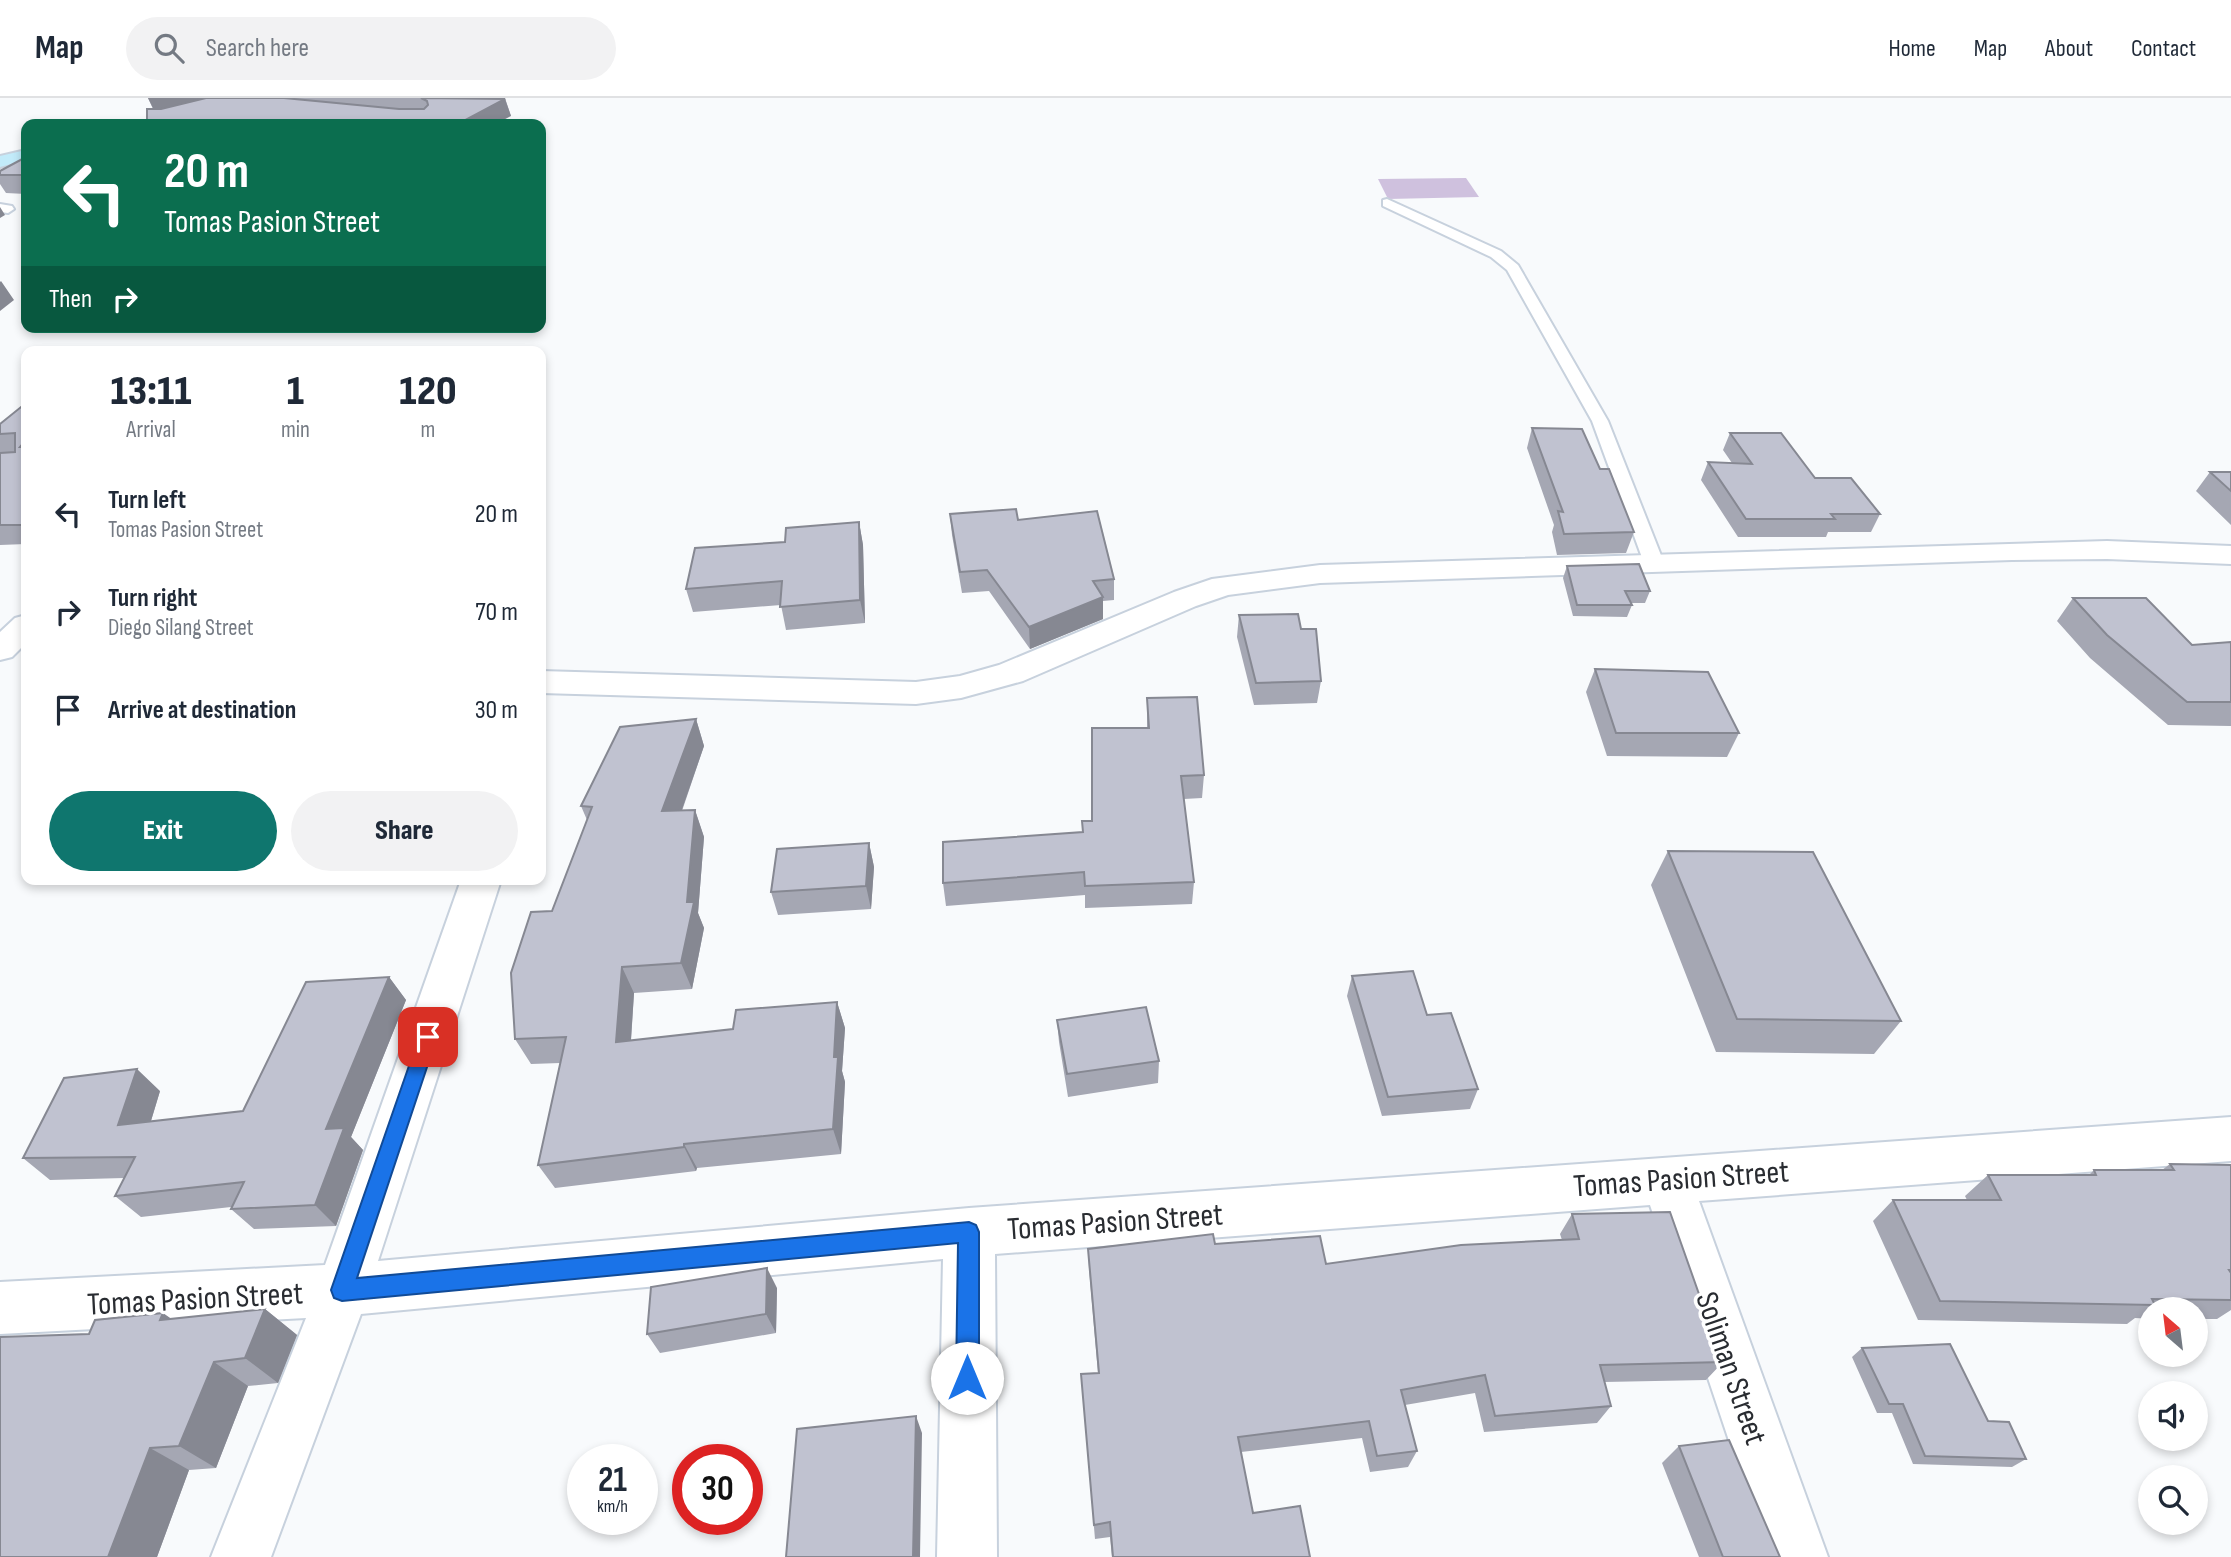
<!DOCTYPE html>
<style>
:root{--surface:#fff;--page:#f2f2f3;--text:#1f2937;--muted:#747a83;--line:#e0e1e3;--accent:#0f766e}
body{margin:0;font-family:"Sofia Sans Condensed",sans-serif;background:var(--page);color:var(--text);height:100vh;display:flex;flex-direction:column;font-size:26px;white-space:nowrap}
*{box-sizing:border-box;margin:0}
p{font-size:23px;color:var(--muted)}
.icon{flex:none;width:38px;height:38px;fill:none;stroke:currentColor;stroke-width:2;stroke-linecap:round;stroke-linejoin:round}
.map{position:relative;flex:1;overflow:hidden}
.panel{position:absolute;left:21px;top:248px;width:525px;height:539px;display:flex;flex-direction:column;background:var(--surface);border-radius:14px;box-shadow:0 4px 10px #0003}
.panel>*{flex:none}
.top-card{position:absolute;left:21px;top:21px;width:525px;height:214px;border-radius:14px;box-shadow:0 4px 10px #0003;background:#0b6e4f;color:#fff;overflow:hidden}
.needle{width:46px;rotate:332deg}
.controls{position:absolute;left:2138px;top:1199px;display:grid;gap:14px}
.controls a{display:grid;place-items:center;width:70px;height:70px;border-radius:50%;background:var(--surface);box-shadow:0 4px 10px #0003;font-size:35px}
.speed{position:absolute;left:567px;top:1346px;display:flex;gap:14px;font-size:35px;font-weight:700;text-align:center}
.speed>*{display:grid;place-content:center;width:91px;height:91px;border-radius:50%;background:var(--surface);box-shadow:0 4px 10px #0003;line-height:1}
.speed small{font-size:18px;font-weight:400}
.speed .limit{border:10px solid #d22;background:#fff;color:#111}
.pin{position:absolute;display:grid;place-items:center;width:60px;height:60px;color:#fff;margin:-30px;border-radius:14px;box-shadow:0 4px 10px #0006}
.me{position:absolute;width:77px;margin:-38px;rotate:0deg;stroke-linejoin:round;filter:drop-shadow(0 0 5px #0008)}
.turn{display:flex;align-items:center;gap:24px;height:147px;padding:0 28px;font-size:32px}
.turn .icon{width:91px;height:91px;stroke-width:2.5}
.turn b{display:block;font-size:49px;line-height:60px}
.then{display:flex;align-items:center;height:66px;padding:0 28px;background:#0003;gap:14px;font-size:26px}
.eta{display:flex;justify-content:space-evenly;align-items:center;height:119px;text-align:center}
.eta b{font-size:42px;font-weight:800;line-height:49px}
.cta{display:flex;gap:14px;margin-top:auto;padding:14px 28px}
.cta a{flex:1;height:80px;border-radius:42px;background:var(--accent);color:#fff;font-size:28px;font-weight:800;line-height:80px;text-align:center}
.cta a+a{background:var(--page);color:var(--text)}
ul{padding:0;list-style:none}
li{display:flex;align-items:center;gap:21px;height:98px;padding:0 28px}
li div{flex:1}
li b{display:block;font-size:26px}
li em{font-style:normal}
header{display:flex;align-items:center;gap:42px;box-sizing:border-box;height:98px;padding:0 35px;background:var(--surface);border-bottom:2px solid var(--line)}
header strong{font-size:33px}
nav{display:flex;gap:38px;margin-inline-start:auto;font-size:24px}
.search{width:490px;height:63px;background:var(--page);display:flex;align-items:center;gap:18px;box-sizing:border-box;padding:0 24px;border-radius:38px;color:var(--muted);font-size:26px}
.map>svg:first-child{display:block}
</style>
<header>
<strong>Map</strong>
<div class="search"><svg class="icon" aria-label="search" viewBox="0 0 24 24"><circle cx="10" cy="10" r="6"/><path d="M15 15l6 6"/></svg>Search here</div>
<nav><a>Home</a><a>Map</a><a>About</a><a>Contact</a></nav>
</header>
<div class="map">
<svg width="2231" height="1459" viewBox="0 0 2231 1459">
<rect width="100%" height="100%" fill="#f8fafc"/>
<path fill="#cfc1de" d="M 1466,80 L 1479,99 L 1388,101 L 1378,81 Z"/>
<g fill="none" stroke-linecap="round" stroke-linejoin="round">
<defs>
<path id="service" d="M 1387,101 L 1501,153 L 1518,167 L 1608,323 L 1664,465 L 1661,469 L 1654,471 L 1644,465 L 1592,323 L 1507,172 L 1491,159 L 1383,108 L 1383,102 Z
M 0,106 L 12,108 L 14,111 L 8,115 L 0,114 Z"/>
<path id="minor" d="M 2107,443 L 2231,448 L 2231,466 L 2107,461 L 2012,462 L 1320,485 L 1228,497 L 1196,508 L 1023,583 L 961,600 L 916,606 L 541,595 L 541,573 L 916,584 L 960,578 L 999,567 L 1174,494 L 1212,481 L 1320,467 Z
M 26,517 L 26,545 L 12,559 L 0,562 L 0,534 L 15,520 Z
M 461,782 L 501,782 L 378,1163 L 969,1110 L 2231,1019 L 2231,1063 L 1699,1103 L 1828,1459 L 1768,1459 L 1650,1107 L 995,1156 L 997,1459 L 937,1459 L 943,1161 L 361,1216 L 271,1459 L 211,1459 L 306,1220 L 0,1236 L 0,1184 L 325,1167 Z"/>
<path id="secondary" d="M 26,52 L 26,62 L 0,69 L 0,58 Z"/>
</defs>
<use href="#service" stroke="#c7d1dd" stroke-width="4"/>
<use href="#minor" stroke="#c7d1dd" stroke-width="4"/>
<use href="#secondary" stroke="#c7d1dd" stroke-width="4"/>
<use href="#service" fill="#fff" fill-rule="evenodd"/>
<use href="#minor" fill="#fff" fill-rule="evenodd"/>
<use href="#secondary" fill="#c2ebfa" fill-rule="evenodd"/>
</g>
<path fill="#a5a7b3" d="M 148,0 L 505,0 L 511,18 L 147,26 L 153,11 Z
M 26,59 L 26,96 L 6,95 L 0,86 L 0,73 Z
M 26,305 L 26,446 L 0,447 L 0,355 L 15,354 L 0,354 L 0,326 Z
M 1532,330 L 1600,371 L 1634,434 L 1626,455 L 1557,457 L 1552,434 L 1554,427 L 1527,350 Z
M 1730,335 L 1815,380 L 1880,416 L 1871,434 L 1828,434 L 1826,439 L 1738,439 L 1701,382 L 1708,364 L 1732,365 L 1723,352 Z
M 2210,374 L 2231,374 L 2231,427 L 2196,393 Z
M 950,416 L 1018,422 L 1114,481 L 1114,502 L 1103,503 L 1103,521 L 1030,551 L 989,493 L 962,495 L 952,437 Z
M 859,424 L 863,447 L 865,525 L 786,532 L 781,507 L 693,514 L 686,491 L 785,444 Z
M 1567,468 L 1650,493 L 1645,505 L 1631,505 L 1632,507 L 1627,519 L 1573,518 L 1563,480 Z
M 2073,500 L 2192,547 L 2231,544 L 2231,628 L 2168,627 L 2090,560 L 2057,523 Z
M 1239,517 L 1301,531 L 1321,583 L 1317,605 L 1254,607 L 1237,539 Z
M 1595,571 L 1739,635 L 1727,659 L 1607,658 L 1586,594 Z
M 1147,600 L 1204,677 L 1202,700 L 1184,701 L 1194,784 L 1192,806 L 1085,810 L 1085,797 L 946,808 L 943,785 L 1083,734 L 1092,723 L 1147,630 Z
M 696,621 L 704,648 L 682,713 L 695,712 L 704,739 L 698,815 L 704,830 L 692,891 L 634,895 L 631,943 L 733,931 L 837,904 L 845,930 L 842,973 L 845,984 L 841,1056 L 697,1070 L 696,1073 L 555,1090 L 538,1067 L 560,965 L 531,966 L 515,941 L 552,813 L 587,722 L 581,708 Z
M 869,745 L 874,769 L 871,811 L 778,817 L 771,794 Z
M 1668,753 L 1901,923 L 1874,956 L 1716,954 L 1651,787 Z
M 1352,878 L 1427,917 L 1478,991 L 1470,1011 L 1382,1018 L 1347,898 Z
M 389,879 L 406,902 L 351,1039 L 363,1052 L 336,1128 L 254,1131 L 231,1111 L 231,1109 L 141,1119 L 115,1098 L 124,1080 L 50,1082 L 23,1060 L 160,993 L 151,1023 L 243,1013 Z
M 1057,922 L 1159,963 L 1158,985 L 1068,999 L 1059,944 Z
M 2170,1066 L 2231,1067 L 2231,1212 L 2217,1221 L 2196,1221 L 2196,1211 L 2151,1211 L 2151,1221 L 2135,1220 L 2127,1226 L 1918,1222 L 1873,1123 L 1893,1102 L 1967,1102 L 1965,1098 L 1988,1077 L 2089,1077 L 2094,1072 L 2162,1072 Z
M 1572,1116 L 1723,1264 L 1706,1282 L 1604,1284 L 1611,1308 L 1597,1325 L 1484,1334 L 1475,1295 L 1405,1307 L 1417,1353 L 1408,1369 L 1370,1374 L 1362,1340 L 1241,1354 L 1253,1415 L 1310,1459 L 1112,1459 L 1110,1439 L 1095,1441 L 1081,1276 L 1098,1275 L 1089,1171 L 1088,1151 L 1215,1146 L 1326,1166 L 1562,1142 L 1560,1136 Z
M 777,1190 L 776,1235 L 660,1255 L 647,1236 Z
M 265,1211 L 297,1237 L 278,1285 L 248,1288 L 216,1370 L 189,1372 L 157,1459 L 0,1459 L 89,1236 L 171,1221 Z
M 1862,1250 L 1988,1323 L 2026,1361 L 2012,1369 L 1913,1366 L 1892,1315 L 1877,1315 L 1852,1259 Z
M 1679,1348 L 1780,1459 L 1699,1459 L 1662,1365 Z"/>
<path fill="#868892" d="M 148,0 L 221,0 L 156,16 Z
M 474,0 L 505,0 L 495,6 L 505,1 L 511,18 L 496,26 L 458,26 Z
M 0,109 L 5,117 L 0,120 Z
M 1,183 L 14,202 L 0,213 L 0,184 Z
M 859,424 L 863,447 L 865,525 L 860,502 Z
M 1103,499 L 1103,521 L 1030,551 L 1029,529 Z
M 696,621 L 704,648 L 672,740 L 662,713 Z
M 695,712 L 704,739 L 698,815 L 704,830 L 692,891 L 681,865 Z
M 869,745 L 874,769 L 871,811 L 866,788 Z
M 622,869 L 634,895 L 629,970 L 616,944 Z
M 389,879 L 406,902 L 351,1039 L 363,1052 L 336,1128 L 315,1107 L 326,1031 Z
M 837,904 L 845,930 L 842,973 L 845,984 L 841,1056 L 833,1031 L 834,959 Z
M 137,971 L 160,993 L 143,1049 L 118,1027 Z
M 684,1046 L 697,1070 L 696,1073 L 684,1049 Z
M 767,1170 L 777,1190 L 776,1235 L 766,1216 Z
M 265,1211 L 297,1237 L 278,1285 L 245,1260 Z
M 163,1215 L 199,1240 L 160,1222 Z
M 214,1264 L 248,1288 L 216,1370 L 179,1348 Z
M 916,1318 L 922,1335 L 920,1459 L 913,1459 Z
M 150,1350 L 189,1372 L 157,1459 L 108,1459 Z"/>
<path fill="#c0c2d0" stroke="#868892" stroke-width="2" d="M 206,0 L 284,0 L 399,11 L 424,11 L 428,7 L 427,3 L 421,0 L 505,1 L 458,26 L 131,26 L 147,26 L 147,11 L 161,11 Z
M 26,59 L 26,77 L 0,77 L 0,73 Z
M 26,305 L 26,342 L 20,349 L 26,349 L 26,427 L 0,427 L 0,355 L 15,354 L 15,335 L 0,336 L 0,326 Z
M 1532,330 L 1582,331 L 1600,371 L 1609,371 L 1634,434 L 1564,436 L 1558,413 L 1563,414 Z
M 1730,335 L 1781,335 L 1815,380 L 1851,380 L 1880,416 L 1831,416 L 1835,421 L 1746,421 L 1708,364 L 1752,366 Z
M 2210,374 L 2231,374 L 2231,393 Z
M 1016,411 L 1018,422 L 1097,413 L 1114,481 L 1093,483 L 1103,499 L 1029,529 L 987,472 L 960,474 L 950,416 Z
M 859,424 L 860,502 L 780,509 L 782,483 L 686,491 L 695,450 L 785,444 L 786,430 Z
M 1639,466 L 1650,493 L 1625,493 L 1632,507 L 1577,507 L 1567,468 Z
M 2073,500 L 2146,500 L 2192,547 L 2231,544 L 2231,604 L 2187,604 L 2107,537 Z
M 1298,516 L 1301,531 L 1316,531 L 1321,583 L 1256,585 L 1239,517 Z
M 1595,571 L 1708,574 L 1739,635 L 1616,635 Z
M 1197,599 L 1204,677 L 1181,678 L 1194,784 L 1085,788 L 1084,774 L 943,785 L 943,744 L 1083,734 L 1082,723 L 1092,723 L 1092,630 L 1149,630 L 1147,600 Z
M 696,621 L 662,713 L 695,712 L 687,804 L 694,804 L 681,865 L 622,869 L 616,944 L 733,931 L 736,912 L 837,904 L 834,959 L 838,959 L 833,1031 L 684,1046 L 684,1049 L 538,1067 L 566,939 L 515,941 L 511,875 L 531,814 L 552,813 L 592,709 L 581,708 L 620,629 Z
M 869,745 L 866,788 L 771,794 L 777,751 Z
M 1668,753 L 1813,754 L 1901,923 L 1737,921 Z
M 1413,873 L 1427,917 L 1451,915 L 1478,991 L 1388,999 L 1352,878 Z
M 389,879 L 326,1031 L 344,1030 L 315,1107 L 231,1111 L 244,1084 L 115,1098 L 135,1059 L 23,1060 L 64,980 L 137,971 L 118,1027 L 243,1013 L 306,884 Z
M 1146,909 L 1159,963 L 1067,976 L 1057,922 Z
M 2170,1066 L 2231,1067 L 2231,1172 L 2229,1172 L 2231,1175 L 2231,1202 L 2152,1201 L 2155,1207 L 1940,1203 L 1893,1102 L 2001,1102 L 1988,1077 L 2096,1077 L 2094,1072 L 2174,1072 Z
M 1670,1114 L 1723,1264 L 1600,1267 L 1611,1308 L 1495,1318 L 1485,1277 L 1401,1292 L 1417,1353 L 1377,1358 L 1369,1323 L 1238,1339 L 1253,1415 L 1300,1408 L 1310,1459 L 1113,1459 L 1110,1424 L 1094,1427 L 1081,1276 L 1099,1275 L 1088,1151 L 1213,1136 L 1215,1146 L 1320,1138 L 1326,1166 L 1461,1147 L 1579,1141 L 1572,1116 Z
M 767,1170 L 766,1216 L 647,1236 L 651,1189 Z
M 265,1211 L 245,1260 L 214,1264 L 179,1348 L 150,1350 L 108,1459 L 0,1459 L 0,1239 L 89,1236 L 95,1222 L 163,1215 L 160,1222 Z
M 1950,1246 L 1988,1323 L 2009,1324 L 2026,1361 L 1925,1358 L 1903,1306 L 1889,1306 L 1862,1250 Z
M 916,1318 L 913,1459 L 786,1459 L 797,1331 Z
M 1729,1342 L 1780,1459 L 1723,1459 L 1679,1348 Z"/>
<path fill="#1a73e8" stroke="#114b97" stroke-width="2" d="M 428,931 L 435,933 L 437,939 L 357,1180 L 969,1124 L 976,1127 L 979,1134 L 979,1280 L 975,1289 L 967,1292 L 959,1289 L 956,1280 L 958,1145 L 342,1203 L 334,1200 L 331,1192 L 419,939 L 421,933 Z"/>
<g text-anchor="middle" stroke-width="7" stroke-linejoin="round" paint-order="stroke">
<g font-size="32" fill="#292c31" stroke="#fff">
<text transform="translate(1681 1080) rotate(-4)" y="11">Tomas Pasion Street</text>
<text transform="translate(1115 1123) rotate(-4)" y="11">Tomas Pasion Street</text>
<text transform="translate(195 1200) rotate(-3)" y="11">Tomas Pasion Street</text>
<text transform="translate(1732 1270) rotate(71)" y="11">Soliman Street</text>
</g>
</g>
</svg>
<div class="controls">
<a><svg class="needle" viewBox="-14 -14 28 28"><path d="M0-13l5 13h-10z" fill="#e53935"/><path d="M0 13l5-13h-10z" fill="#747a83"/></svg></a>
<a><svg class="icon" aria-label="sound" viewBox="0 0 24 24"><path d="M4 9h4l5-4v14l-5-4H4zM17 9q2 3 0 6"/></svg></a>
<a><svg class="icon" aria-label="search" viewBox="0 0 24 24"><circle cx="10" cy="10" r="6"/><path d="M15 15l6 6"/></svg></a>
</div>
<div class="speed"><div>21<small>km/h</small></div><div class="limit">30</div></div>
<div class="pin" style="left:428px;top:939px;background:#d93025"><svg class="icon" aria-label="arrive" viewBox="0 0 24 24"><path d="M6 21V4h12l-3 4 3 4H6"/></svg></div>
<svg class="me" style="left:967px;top:1280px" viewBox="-20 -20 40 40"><circle r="19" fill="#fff"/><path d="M0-13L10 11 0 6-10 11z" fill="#1a73e8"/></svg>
<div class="top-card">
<div class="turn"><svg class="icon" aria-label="left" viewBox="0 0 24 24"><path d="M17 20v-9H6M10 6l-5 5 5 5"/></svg><div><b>20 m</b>Tomas Pasion Street</div></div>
<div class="then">Then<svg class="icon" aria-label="right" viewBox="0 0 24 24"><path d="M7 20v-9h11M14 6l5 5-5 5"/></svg></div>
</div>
<section class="panel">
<div class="eta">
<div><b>13:11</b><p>Arrival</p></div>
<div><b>1</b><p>min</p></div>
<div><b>120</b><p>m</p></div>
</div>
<ul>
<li><svg class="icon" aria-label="left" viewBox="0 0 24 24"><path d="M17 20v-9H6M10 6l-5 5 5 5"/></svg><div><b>Turn left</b><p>Tomas Pasion Street</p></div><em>20 m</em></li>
<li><svg class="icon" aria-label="right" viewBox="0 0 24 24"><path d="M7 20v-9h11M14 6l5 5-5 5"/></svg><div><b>Turn right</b><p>Diego Silang Street</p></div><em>70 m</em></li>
<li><svg class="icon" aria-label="arrive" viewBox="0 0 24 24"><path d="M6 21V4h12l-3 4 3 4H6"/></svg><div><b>Arrive at destination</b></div><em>30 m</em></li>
</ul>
<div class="cta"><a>Exit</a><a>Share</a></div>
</section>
</div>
